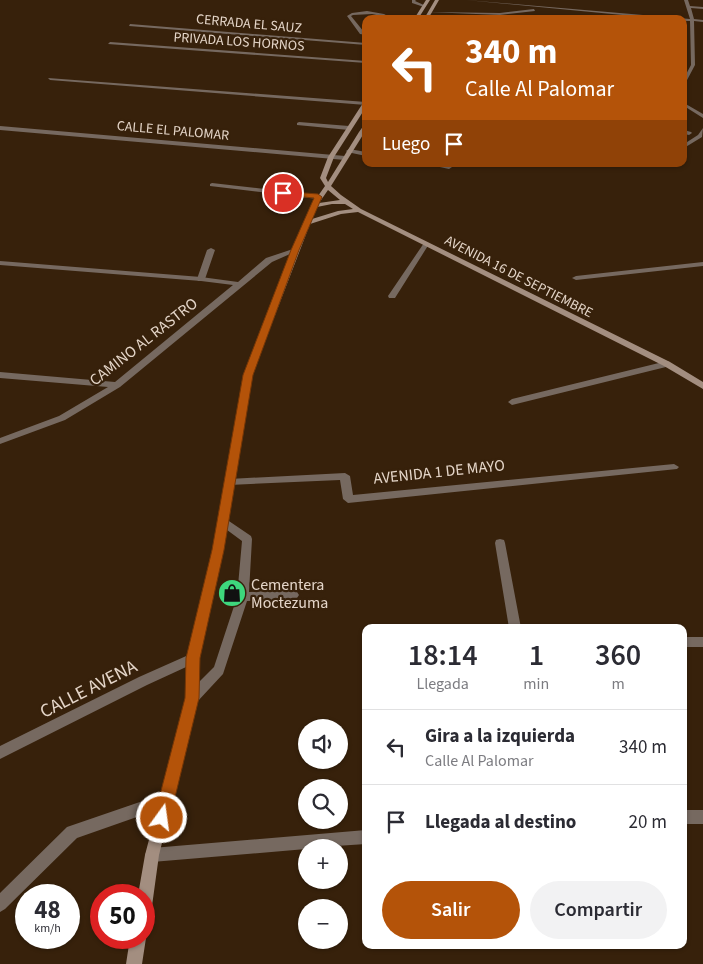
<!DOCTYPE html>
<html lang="es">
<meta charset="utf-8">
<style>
:root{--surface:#fff;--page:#f2f2f3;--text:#2b2b33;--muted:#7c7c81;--line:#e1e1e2;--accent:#b45309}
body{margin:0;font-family:"Source Sans 3",sans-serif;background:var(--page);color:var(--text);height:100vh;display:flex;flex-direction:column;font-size:19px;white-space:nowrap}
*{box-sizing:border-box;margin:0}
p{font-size:16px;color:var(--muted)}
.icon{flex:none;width:28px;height:28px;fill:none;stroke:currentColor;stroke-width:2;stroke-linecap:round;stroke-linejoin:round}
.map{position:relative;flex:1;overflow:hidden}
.details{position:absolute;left:362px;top:624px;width:325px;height:325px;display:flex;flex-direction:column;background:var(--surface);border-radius:10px;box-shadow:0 1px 4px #0004}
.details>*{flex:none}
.hud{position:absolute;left:362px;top:15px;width:325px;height:152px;border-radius:10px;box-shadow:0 1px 4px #0004;background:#b45309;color:#fff;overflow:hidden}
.fabs{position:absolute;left:298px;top:719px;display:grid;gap:10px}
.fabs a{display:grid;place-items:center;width:50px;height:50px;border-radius:50%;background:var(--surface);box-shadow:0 1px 4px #0004;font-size:25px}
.speed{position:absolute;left:15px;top:884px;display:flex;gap:10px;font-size:25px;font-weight:700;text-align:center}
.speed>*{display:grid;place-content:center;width:65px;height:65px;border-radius:50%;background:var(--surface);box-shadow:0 1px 4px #0004;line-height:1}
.speed small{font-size:12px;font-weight:400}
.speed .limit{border:8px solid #d22;background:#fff;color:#111}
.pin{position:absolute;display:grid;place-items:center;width:42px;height:42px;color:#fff;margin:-21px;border:2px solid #fff;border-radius:50%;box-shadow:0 1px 5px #0007}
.me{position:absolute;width:55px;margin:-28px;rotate:14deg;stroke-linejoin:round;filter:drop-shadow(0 0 4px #0008)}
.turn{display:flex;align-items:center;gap:18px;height:105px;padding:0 20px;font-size:22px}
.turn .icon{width:65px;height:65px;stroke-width:2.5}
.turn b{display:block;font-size:35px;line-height:42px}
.then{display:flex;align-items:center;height:48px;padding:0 20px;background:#0003;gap:10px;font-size:19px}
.eta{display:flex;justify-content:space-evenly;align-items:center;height:85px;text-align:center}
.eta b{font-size:30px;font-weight:600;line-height:35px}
.button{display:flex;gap:10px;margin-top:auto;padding:10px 20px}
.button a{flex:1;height:58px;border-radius:30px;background:var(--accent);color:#fff;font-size:20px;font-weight:600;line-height:58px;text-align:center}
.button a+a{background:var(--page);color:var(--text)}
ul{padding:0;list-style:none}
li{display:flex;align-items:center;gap:15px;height:75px;padding:0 20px;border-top:1px solid var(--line)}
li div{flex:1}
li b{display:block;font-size:19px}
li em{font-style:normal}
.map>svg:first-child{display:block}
</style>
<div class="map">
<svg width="703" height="964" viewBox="0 0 703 964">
<rect width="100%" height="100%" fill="#37210b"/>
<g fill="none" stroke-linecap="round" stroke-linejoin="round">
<path fill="#766960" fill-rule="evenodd" d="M 412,0 L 416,0 L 415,1 L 426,6 L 424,7 L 412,3 Z
M 534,9 L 535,11 L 500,15 L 428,12 L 500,13 Z
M 367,11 L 384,14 L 393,19 L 372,14 L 353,15 L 351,16 L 364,32 L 366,33 L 366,35 L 360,34 L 347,16 L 352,13 Z
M 48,78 L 366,102 L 366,105 L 50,80 Z
M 299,122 L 349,126 L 352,128 L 349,130 L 297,125 L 297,123 Z
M 349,149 L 366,152 L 366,156 L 347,152 L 346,151 Z
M 426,164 L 439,164 L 452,167 L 449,169 Z
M 212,183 L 318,195 L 321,197 L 318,199 L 210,186 L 210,184 Z
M 424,243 L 429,244 L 395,298 L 389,298 L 388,296 Z
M 211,248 L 215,250 L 205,279 L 201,281 L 198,281 L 197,279 L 207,250 Z
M 667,361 L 670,362 L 670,366 L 512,405 L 508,402 L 512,399 Z
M 223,517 L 251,536 L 252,539 L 249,592 L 293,590 L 297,592 L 299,595 L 297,598 L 293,600 L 247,601 L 223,674 L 197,702 L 192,704 L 187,702 L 186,698 L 187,694 L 214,667 L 237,597 L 242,541 L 219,524 L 218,521 L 219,518 Z
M 166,793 L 171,795 L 173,800 L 171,805 L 77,838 L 5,909 L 0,912 L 0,893 L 67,827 Z"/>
<path fill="#766960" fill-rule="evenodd" d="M 466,0 L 690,19 L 684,0 L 688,0 L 690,6 L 703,7 L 703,9 L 691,8 L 694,19 L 703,20 L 703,22 L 694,21 L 695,65 L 686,82 L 684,83 L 684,78 L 691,65 L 690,21 L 684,21 L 684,19 L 664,19 Z
M 130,24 L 366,43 L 366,45 L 129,26 Z
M 110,42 L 366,61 L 366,63 L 108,44 Z
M 684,103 L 703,114 L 703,118 L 684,106 Z
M 0,126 L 345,156 L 348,158 L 345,160 L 0,130 Z
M 703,128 L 702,137 L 684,148 L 684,144 L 698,135 Z
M 684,130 L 691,132 L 692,133 L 689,135 L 684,134 Z
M 293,249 L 299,250 L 272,262 L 120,387 L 65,420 L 0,444 L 0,438 L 59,416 L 108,387 L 0,378 L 0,372 L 115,382 L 233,285 L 201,281 L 0,265 L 0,261 L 201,277 L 238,282 L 266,258 Z
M 703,262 L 703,266 L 576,280 L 572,278 L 576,276 Z
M 674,464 L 679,467 L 677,469 L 348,503 L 343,499 L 340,480 L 229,485 L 224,482 L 229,479 L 345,473 L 350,476 L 353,495 Z
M 500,539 L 504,540 L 505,543 L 521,628 L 509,628 L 495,543 L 496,540 Z
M 684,637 L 703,637 L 703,647 L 684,647 Z
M 193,653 L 197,654 L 199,658 L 197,662 L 147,685 L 0,759 L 0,746 L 139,677 Z
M 684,810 L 703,810 L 703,824 L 684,824 Z
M 366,830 L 366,844 L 306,848 L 306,849 L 152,862 L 147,860 L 145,855 L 147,850 L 152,848 Z"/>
<path fill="#a38e80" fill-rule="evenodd" d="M 426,0 L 430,0 L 418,19 L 414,19 Z
M 435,0 L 439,0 L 428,19 L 424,19 Z
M 366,101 L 366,107 L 334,157 L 326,178 L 328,182 L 359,132 L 364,125 L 366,124 L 366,130 L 331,186 L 341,195 L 361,209 L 670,362 L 703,382 L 703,389 L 664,366 L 358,212 L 341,214 L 310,224 L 252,375 L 223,550 L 199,658 L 198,698 L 159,855 L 152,906 L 149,911 L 144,914 L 144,895 L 138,895 L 145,855 L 186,698 L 187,658 L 213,550 L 244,375 L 311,206 L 325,186 L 320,178 L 328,157 L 363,103 ZM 328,190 L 340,200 L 319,203 ZM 332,204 L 345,204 L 353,209 L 338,211 L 312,219 L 317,207 Z
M 144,933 L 146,938 L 142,964 L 126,964 L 130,938 L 144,938 Z"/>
</g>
<path fill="#b45309" stroke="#753606" d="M 280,191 L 318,194 L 322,197 L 299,250 L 253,375 L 224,550 L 200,658 L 199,698 L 170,818 L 167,824 L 162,826 L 156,824 L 154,818 L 185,698 L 186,658 L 212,550 L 243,375 L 291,250 L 314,198 L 283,195 L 280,194 Z"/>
<defs>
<symbol id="shop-disc" viewBox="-11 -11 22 22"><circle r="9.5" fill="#3ed77d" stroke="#37210b"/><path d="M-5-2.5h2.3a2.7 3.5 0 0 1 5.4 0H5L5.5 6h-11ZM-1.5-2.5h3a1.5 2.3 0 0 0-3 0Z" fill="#111"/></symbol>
</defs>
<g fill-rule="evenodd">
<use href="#shop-disc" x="216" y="577" width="32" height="32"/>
</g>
<g text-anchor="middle" stroke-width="4.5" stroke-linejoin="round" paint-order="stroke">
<g font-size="14" fill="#e5d6c9" stroke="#37210b">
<text transform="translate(249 23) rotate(5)" y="5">CERRADA EL SAUZ</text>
<text transform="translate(239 41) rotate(4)" y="5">PRIVADA LOS HORNOS</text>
<text transform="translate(173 130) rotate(5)" y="5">CALLE EL PALOMAR</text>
<text transform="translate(519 276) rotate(27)" y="5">AVENIDA 16 DE SEPTIEMBRE</text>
</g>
<g font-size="16" fill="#e5d6c9" stroke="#37210b">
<text transform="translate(143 341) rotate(-38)" y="6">CAMINO AL RASTRO</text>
<text transform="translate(439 471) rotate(-6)" y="6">AVENIDA 1 DE MAYO</text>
</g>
<g font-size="16" fill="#e5d6c9" stroke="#37210b" text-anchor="start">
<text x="251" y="590">Cementera<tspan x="251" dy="18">Moctezuma</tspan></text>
</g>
<g font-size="19" fill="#e5d6c9" stroke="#37210b">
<text transform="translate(88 688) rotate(-27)" y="7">CALLE AVENA</text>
</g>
</g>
</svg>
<div class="fabs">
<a><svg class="icon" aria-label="sound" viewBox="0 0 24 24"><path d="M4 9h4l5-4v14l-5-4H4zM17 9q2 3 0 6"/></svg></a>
<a><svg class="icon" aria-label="search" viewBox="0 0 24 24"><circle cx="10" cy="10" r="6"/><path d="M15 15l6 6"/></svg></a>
<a>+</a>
<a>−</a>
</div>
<div class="speed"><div>48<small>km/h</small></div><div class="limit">50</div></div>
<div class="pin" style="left:283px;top:193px;background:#d93025"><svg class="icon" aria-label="arrive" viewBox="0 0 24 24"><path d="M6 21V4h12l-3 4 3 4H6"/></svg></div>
<svg class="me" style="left:162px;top:818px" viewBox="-20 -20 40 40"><circle r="17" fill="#b45309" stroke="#fff" stroke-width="3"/><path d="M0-11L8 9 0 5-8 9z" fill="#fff"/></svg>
<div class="hud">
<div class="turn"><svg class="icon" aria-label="left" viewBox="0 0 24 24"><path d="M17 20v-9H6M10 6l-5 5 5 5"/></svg><div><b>340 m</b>Calle Al Palomar</div></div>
<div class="then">Luego<svg class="icon" aria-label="arrive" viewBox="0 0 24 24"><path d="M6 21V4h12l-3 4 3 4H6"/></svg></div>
</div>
<section class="details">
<div class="eta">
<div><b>18:14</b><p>Llegada</p></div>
<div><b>1</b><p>min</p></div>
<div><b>360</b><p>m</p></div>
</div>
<ul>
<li><svg class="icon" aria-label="left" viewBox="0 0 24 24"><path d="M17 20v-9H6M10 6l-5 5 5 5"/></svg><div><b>Gira a la izquierda</b><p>Calle Al Palomar</p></div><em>340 m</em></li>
<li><svg class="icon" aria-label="arrive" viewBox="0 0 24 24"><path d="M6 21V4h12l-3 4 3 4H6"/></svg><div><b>Llegada al destino</b></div><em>20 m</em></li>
</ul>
<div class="button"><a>Salir</a><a>Compartir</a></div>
</section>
</div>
